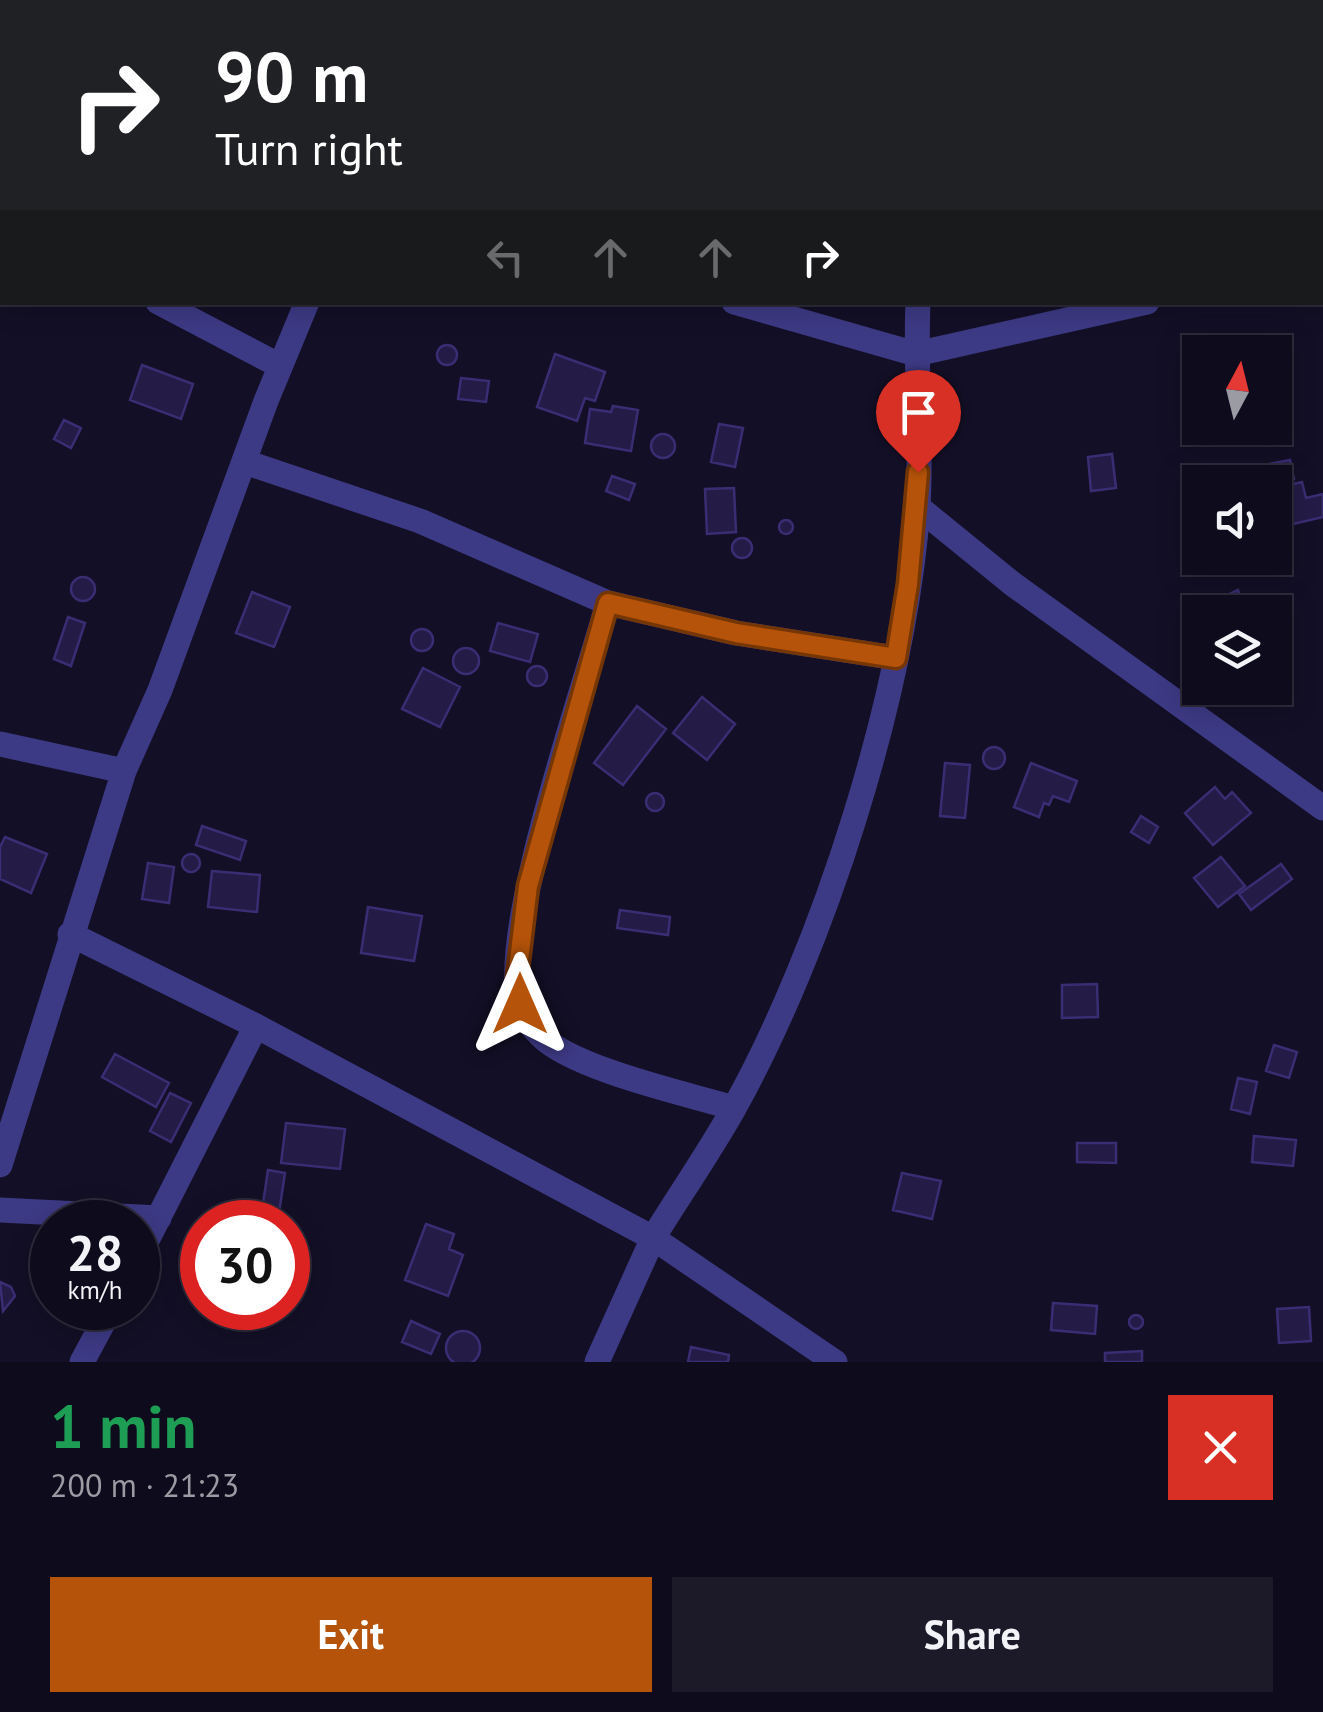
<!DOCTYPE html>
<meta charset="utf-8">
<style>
:root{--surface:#0e0b1c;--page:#1c1929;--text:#f1f3f6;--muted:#9b9ba3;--line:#2e2b3b;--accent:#b45309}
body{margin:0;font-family:"PT Sans",sans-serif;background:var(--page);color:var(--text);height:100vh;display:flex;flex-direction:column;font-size:38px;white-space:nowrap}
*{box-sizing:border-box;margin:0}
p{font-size:32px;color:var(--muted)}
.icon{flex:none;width:55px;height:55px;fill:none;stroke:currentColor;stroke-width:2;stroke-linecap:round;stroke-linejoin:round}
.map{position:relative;height:1362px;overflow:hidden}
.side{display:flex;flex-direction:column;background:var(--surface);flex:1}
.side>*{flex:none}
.hud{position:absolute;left:0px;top:0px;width:1325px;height:305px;box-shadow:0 5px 25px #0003,0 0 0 2px var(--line);background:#202124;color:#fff;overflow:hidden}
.needle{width:65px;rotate:7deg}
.buttons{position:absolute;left:1182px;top:335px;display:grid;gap:20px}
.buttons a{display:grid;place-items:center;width:110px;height:110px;border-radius:0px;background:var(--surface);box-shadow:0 5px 25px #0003,0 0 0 2px var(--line);font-size:50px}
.speed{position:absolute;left:30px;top:1200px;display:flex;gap:20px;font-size:50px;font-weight:700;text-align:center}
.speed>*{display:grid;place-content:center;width:130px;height:130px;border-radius:50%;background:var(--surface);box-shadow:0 5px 25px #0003,0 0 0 2px var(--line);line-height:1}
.speed small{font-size:25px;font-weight:400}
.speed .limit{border:15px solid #d22;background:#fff;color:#111}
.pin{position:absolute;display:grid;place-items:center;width:85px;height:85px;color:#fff;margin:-102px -42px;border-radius:50% 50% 50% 0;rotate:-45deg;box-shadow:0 0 10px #0007}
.pin .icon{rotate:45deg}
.me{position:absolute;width:110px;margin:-55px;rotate:0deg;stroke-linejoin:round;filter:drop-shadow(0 0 8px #0008)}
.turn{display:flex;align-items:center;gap:35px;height:210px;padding:0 50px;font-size:45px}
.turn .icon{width:130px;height:130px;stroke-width:2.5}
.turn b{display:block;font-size:70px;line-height:85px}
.lanes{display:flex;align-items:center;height:95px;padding:0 50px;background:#0003;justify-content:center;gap:50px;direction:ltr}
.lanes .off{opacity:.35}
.round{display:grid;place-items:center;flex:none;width:105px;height:105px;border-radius:0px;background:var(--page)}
.headline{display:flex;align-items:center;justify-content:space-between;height:170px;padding:0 50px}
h1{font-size:60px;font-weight:800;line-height:75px;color:#1e9e55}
.primary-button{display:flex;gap:20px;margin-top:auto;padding:20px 50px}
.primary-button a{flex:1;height:115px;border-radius:0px;background:var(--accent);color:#fff;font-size:40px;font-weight:800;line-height:115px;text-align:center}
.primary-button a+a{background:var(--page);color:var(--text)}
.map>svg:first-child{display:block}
</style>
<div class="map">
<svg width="1323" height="1362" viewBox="0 0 1323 1362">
<rect width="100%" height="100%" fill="#130f26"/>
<path fill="#241b47" stroke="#3b2d73" stroke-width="2.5" d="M 508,0 L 571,0 L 507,2 Z
M437 355a10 10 0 1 1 20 0a10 10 0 1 1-20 0Z
M 555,354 L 605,372 L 595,401 L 585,398 L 577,421 L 537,407 Z
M 142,365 L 193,384 L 181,419 L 130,400 Z
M 461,378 L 489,381 L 486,402 L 458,399 Z
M 613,406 L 638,410 L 631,451 L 585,443 L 590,409 L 611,412 Z
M 64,420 L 81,428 L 71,448 L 54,439 Z
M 719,424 L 743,428 L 735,467 L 711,462 Z
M651 446a12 12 0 1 1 24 0a12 12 0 1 1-24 0Z
M 1112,454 L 1116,488 L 1091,491 L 1088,457 Z
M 1290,460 L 1294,479 L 1257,482 L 1254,467 Z
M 612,476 L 635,484 L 629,500 L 606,491 Z
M 1302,482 L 1306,498 L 1323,494 L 1323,517 L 1289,525 L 1280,487 Z
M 734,488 L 736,532 L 707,534 L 705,489 Z
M779 527a7 7 0 1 1 14 0a7 7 0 1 1-14 0Z
M732 548a10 10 0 1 1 20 0a10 10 0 1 1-20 0Z
M71 589a12 12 0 1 1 24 0a12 12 0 1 1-24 0Z
M 1238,590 L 1245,612 L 1200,612 L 1200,618 L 1197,609 Z
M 252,592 L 290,607 L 274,647 L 236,633 Z
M 1276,598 L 1291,642 L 1275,648 L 1275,612 L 1248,612 L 1247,608 Z
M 68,617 L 85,623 L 71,666 L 54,659 Z
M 498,623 L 538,634 L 530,662 L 490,651 Z
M411 640a11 11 0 1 1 22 0a11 11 0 1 1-22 0Z
M453 661a13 13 0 1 1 26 0a13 13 0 1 1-26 0Z
M 1197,651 L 1200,652 L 1200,682 L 1185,674 Z
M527 676a10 10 0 1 1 20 0a10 10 0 1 1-20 0Z
M 423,668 L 460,687 L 440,727 L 402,709 Z
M 702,697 L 735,724 L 707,760 L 673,733 Z
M 637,706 L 666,729 L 623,785 L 594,763 Z
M983 758a11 11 0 1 1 22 0a11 11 0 1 1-22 0Z
M 945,763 L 970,765 L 965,818 L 940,816 Z
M 1031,763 L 1077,781 L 1069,802 L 1053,796 L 1049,805 L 1044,803 L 1039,817 L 1014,807 Z
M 1215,787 L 1225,799 L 1232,792 L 1251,813 L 1213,845 L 1185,813 Z
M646 802a9 9 0 1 1 18 0a9 9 0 1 1-18 0Z
M 1141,816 L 1158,827 L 1149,843 L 1131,832 Z
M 202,826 L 246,841 L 240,860 L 196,845 Z
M 5,837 L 47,854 L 31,893 L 0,879 L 0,847 Z
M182 863a9 9 0 1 1 18 0a9 9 0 1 1-18 0Z
M 1221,857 L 1245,886 L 1218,907 L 1194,878 Z
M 148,863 L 174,867 L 169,903 L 142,899 Z
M 1281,864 L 1292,879 L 1251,910 L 1239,894 Z
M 212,871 L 260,875 L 257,912 L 208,907 Z
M 368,907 L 422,916 L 414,961 L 361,953 Z
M 620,910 L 670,917 L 668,935 L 617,928 Z
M 1097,984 L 1098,1017 L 1062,1018 L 1062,985 Z
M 1274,1045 L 1297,1052 L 1289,1078 L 1266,1071 Z
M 115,1054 L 169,1083 L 156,1107 L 102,1077 Z
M 1238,1078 L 1257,1082 L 1250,1114 L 1231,1109 Z
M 170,1093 L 191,1103 L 171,1142 L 150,1131 Z
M 286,1123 L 345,1129 L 340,1169 L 281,1163 Z
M 1254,1136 L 1296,1140 L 1293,1166 L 1252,1162 Z
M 1077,1143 L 1116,1143 L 1116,1163 L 1077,1162 Z
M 268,1170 L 285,1173 L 279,1213 L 262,1210 Z
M 902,1173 L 941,1181 L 932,1219 L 893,1210 Z
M 426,1224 L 454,1234 L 449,1249 L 463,1255 L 448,1296 L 405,1280 Z
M 0,1282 L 11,1287 L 15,1296 L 3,1311 Z
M 1053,1303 L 1097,1306 L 1095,1334 L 1051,1330 Z
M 1309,1307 L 1311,1341 L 1279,1343 L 1277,1309 Z
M1129 1322a7 7 0 1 1 14 0a7 7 0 1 1-14 0Z
M 411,1321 L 440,1334 L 431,1354 L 402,1342 Z
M446 1348a17 17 0 1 1 34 0a17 17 0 1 1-34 0Z
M 691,1347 L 729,1355 L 728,1362 L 688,1362 Z
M 1142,1351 L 1142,1362 L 1105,1362 L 1105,1353 Z"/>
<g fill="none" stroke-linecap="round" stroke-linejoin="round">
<path stroke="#3d3a85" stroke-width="25" d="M 265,0 L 268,2
M 825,0 L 827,2
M 943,2 L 944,0
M 0,220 L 2,222
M 1322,248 L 1323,248
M 158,302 L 280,366
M 734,302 L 916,354 L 1147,302
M 245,462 L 420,521 L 608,603 L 736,633 L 896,658
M 918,507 L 1014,585 L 1323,808
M 608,603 C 586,682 498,936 520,1004 C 524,1016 532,1027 541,1036 C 574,1069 687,1094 734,1108
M 0,744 L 124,771
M 70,934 L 256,1026 L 653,1238 L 597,1362
M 0,1165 L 124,771 L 160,690 L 266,401 L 307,302
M 0,1210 L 159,1218
M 138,1258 L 256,1026
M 82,1362 L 111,1308
M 835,1362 L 653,1238 C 679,1196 708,1154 733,1110 C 824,947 905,693 918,506 C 922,439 915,370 918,302"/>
</g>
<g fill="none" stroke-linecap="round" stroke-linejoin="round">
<defs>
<path id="route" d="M 520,1004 L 517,977 L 528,886 L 608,603 L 736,633 L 896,658 L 908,584 L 918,472"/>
</defs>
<use href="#route" stroke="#753606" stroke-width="25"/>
<use href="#route" stroke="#b45309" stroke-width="18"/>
</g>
</svg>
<div class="buttons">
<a><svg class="needle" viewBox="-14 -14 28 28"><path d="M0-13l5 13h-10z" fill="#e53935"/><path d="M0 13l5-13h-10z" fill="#9b9ba3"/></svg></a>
<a><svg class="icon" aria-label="sound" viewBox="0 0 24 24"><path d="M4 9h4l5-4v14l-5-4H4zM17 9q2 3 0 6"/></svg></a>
<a><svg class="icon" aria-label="layers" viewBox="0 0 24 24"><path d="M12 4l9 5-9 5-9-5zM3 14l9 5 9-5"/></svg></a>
</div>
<div class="speed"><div>28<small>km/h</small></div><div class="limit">30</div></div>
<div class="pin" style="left:918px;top:472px;background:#d93025"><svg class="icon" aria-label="arrive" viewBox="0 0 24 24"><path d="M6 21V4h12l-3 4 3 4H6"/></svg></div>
<svg class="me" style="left:520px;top:1004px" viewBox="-20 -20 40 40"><path d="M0-17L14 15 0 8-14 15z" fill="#b45309" stroke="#fff" stroke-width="4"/></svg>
<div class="hud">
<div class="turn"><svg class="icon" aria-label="right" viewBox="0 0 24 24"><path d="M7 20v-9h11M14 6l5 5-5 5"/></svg><div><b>90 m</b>Turn right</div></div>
<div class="lanes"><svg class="icon off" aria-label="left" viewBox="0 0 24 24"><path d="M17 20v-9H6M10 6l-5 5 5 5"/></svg><svg class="icon off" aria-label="ahead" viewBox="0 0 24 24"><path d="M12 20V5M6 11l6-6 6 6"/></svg><svg class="icon off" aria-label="ahead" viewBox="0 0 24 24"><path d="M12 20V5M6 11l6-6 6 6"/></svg><svg class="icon" aria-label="right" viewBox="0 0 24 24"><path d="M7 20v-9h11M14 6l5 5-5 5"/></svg></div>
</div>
</div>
<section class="side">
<div class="headline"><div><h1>1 min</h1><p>200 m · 21:23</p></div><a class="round" style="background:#d93025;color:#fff"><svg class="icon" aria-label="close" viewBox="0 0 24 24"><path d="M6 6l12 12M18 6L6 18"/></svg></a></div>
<div class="primary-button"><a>Exit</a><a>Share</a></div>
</section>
